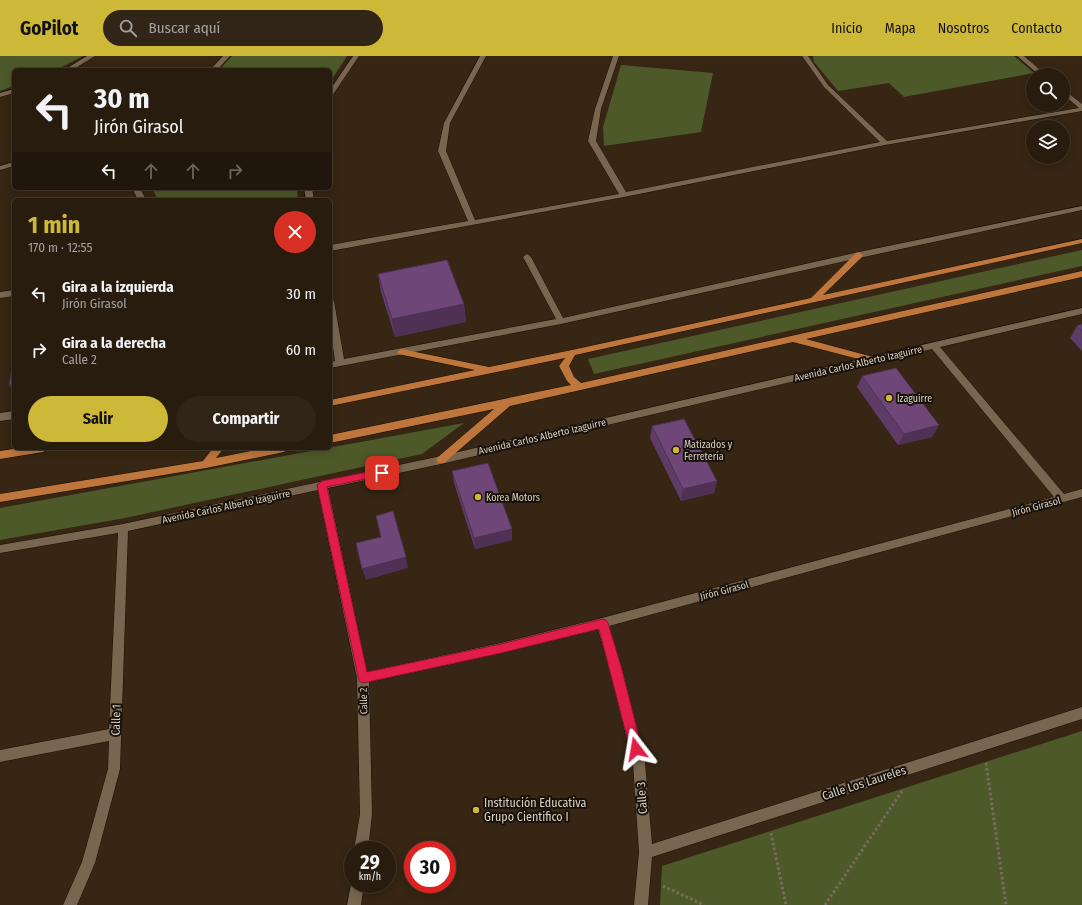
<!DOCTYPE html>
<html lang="es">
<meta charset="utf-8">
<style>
:root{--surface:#281c0e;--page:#302517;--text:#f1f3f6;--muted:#a5a19e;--line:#443a2e;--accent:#ceb837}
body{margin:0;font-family:"Fira Sans Condensed",sans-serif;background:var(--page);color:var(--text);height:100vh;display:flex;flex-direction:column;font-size:15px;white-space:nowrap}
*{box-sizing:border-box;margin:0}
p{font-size:13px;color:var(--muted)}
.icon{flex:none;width:22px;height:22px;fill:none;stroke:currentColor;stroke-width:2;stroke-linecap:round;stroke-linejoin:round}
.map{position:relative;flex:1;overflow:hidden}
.details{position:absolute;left:12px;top:142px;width:320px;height:252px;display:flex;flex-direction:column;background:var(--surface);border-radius:6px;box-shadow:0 2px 10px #0003,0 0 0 1px var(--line)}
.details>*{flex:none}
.banner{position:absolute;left:12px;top:12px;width:320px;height:122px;border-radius:6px;box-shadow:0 2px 10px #0003,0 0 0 1px var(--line);background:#281c0e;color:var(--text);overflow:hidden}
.tools{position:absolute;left:1026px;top:12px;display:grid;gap:8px}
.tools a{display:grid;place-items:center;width:44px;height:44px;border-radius:50%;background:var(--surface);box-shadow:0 2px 10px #0003,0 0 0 1px var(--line);font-size:20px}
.speed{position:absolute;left:344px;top:785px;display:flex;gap:8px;font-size:20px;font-weight:700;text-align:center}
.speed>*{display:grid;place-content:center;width:52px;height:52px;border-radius:50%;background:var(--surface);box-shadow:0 2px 10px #0003,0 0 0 1px var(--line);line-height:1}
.speed small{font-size:10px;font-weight:400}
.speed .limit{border:6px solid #d22;background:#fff;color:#111}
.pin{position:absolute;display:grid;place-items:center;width:34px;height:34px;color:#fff;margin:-17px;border-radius:8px;box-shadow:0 2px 6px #0006}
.me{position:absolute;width:44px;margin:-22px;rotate:346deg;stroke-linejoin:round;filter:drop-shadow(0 0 3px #0008)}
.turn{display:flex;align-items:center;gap:14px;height:84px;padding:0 16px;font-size:18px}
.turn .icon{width:52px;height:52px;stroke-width:2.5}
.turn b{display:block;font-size:28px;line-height:34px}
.lanes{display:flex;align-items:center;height:38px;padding:0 16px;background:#0003;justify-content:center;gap:20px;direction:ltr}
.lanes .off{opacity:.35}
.round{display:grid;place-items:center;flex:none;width:42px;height:42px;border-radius:21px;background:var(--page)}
.overview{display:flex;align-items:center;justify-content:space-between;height:68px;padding:0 16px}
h1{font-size:24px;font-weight:700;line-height:30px;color:var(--accent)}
.primary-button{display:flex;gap:8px;margin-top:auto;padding:8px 16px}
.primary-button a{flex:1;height:46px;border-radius:24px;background:var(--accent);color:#111;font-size:16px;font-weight:700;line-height:46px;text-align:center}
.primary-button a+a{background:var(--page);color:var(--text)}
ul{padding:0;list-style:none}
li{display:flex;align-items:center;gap:12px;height:56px;padding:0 16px}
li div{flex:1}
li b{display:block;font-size:15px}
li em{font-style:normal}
header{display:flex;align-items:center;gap:24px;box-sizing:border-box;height:56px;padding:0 20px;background:var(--accent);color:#111}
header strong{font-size:19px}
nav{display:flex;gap:22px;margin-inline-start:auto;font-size:14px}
.search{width:280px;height:36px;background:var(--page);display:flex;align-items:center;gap:10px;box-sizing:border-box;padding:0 14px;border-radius:22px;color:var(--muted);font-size:15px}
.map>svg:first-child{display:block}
</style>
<header>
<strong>GoPilot</strong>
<div class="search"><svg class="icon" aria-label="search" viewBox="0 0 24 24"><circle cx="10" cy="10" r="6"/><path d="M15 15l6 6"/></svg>Buscar aquí</div>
<nav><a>Inicio</a><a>Mapa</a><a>Nosotros</a><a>Contacto</a></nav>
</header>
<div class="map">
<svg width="1082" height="849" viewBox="0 0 1082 849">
<rect width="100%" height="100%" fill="#362613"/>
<path fill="#4d5929" d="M 0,0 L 83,0 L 56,14 L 14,14 L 14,30 L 0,35 Z
M 232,0 L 347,0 L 330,26 L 330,14 L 219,14 Z
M 813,0 L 1014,0 L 1034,17 L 904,41 L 889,27 L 838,35 L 814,6 Z
M 621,9 L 713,17 L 701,76 L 604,90 L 603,71 Z
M 152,132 L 297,132 L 298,144 L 158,144 Z
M 1082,194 L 1082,210 L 594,318 L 588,303 Z
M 464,367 L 422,398 L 125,462 L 0,484 L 0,452 Z
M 1082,675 L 1082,849 L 660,849 L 662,810 Z"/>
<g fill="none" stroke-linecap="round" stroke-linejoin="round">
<defs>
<path id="minor" d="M 87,0 L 95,0 L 72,14 L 64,14 Z
M 223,0 L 230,0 L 217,14 L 210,14 Z
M 353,0 L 359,0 L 332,40 L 330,41 L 330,34 Z
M 480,0 L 486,0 L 450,67 L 446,95 L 475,164 L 619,138 L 588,85 L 595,53 L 613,0 L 619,0 L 601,53 L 596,85 L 626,136 L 880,86 L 824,31 L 802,0 L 808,0 L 828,29 L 887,85 L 1079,52 L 1063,38 L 1063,33 L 1082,48 L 1082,55 L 885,89 L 624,141 L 330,195 L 330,189 L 468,165 L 438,95 L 444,67 Z
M 1017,0 L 1024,0 L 1046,19 L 1039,19 Z
M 14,33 L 14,37 L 0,41 L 0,37 Z
M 14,106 L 14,110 L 0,114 L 0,110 Z
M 132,132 L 140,132 L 146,144 L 138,144 Z
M 304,132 L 312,132 L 314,144 L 306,144 Z
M 1082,150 L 1082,154 L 859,202 L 561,268 L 330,312 L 330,306 L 335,305 L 330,272 L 330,242 L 334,245 L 344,303 L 556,263 L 523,201 L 527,198 L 531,201 L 563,262 L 859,196 Z
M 14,234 L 14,240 L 0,242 L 0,236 Z
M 1082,252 L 1082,258 L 940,291 L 1064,438 L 1082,433 L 1082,441 L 609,570 L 621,610 L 645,707 L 652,788 L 1082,651 L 1082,663 L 652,801 L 648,849 L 634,849 L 639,796 L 633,707 L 609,610 L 598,573 L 501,597 L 369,626 L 372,758 L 368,794 L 354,794 L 360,758 L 357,622 L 318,434 L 128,475 L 120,713 L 95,807 L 77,849 L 63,849 L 82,806 L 108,713 L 109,685 L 0,706 L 0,694 L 109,673 L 118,477 L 0,497 L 0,489 L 123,468 L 441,400 ZM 932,293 L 1054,441 L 602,562 L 501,587 L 367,616 L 328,432 L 441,408 Z
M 14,355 L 14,363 L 0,365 L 0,357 Z
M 352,823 L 353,828 L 364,828 L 361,849 L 347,849 Z"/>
<path id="major" d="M 1082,183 L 1082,187 L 575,299 L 569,310 L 574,321 L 581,327 L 1082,215 L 1082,221 L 806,283 L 873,301 L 874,303 L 873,305 L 870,306 L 793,286 L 510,350 L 444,407 L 438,407 L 436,404 L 438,401 L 494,353 L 330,387 L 330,379 L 571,329 L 567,325 L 559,310 L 565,302 L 330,350 L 330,344 L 475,314 L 398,298 L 397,296 L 401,293 L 489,311 L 572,294 L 811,242 L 856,197 L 859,196 L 863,199 L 862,201 L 823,239 Z
M 20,392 L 48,392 L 43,396 L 0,403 L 0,395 Z
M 213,392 L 224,392 L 216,402 L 266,392 L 289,392 L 284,396 L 206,412 L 0,446 L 0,438 L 203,405 Z"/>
</defs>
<use href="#minor" stroke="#1d0f00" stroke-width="1"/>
<use href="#major" stroke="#1d0f00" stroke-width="1"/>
<path stroke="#796c5c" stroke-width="3" stroke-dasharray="2.5 2.5" stroke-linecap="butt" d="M 986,707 L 1006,849
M 771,777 L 786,849
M 663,830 L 704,849
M 825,849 L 902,735"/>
<use href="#minor" fill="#786651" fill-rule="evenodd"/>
<use href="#major" fill="#bf763c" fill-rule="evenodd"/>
</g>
<path fill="#5f3c67" d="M 378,218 L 464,248 L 466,266 L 395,281 L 381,236 Z
M 1082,268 L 1082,295 L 1070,282 L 1077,270 Z
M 862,320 L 939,369 L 932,381 L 898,389 L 857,331 Z
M 652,370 L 717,425 L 714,437 L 681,445 L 650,382 Z
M 452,415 L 512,473 L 512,484 L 475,493 L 454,427 Z"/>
<path fill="#4e3154" d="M 464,248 L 466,266 L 395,281 L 392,263 Z
M 14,328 L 14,336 L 9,329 Z
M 939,369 L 932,381 L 898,389 L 904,378 Z
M 717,425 L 714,437 L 681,445 L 683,433 Z
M 512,473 L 512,484 L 475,493 L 474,482 Z
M 406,501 L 408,512 L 366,524 L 362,513 Z"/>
<path fill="#6f4678" stroke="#4e3154" d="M 447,204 L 464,248 L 392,263 L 378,218 Z
M 1082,268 L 1082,275 L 1077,270 Z
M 14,300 L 14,328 L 9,329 Z
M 896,312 L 939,369 L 904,378 L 862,320 Z
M 684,363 L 717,425 L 683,433 L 652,370 Z
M 488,407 L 512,473 L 474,482 L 452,415 Z
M 393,455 L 406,501 L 362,513 L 356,487 L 381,481 L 376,460 Z"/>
<path fill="#e11d48" stroke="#92132f" d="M 382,413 L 386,417 L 385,419 L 327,431 L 367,616 L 501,588 L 602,563 L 606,564 L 608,567 L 621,610 L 642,693 L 640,697 L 636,699 L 632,697 L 630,693 L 599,573 L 501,597 L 363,627 L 359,625 L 317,429 L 322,425 Z"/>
<g fill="#ceb837" stroke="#181109" stroke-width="1.5">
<circle cx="889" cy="342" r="4"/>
<circle cx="676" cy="394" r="4"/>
<circle cx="478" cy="441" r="4"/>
<circle cx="476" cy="754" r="4"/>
</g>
<g text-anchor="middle" stroke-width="4" stroke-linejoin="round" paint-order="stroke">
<g font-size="10" fill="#dad0c4" stroke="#181109">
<text transform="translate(858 307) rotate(-13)" y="4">Avenida Carlos Alberto Izaguirre</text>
<text transform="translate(542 380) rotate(-13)" y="4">Avenida Carlos Alberto Izaguirre</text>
<text transform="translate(226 450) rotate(-12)" y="4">Avenida Carlos Alberto Izaguirre</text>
<text transform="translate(1036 450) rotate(-15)" y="4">Jirón Girasol</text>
<text transform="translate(724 534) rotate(-15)" y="4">Jirón Girasol</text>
<text transform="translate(363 645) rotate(-91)" y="4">Calle 2</text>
</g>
<g font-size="10" fill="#dad0c4" stroke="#181109" text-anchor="start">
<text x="897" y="346">Izaguirre</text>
<text x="684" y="392">Matizados y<tspan x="684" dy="12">Ferretería</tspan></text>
<text x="486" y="445">Korea Motors</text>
</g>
<g font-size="12" fill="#dad0c4" stroke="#181109">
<text transform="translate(116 664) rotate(-88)" y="4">Calle 1</text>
<text transform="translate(864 727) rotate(-18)" y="4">Calle Los Laureles</text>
<text transform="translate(642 742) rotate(-94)" y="4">Calle 3</text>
</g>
<g font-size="12" fill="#dad0c4" stroke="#181109" text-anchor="start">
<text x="484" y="751">Institución Educativa<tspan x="484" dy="14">Grupo Cientifico I</tspan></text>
</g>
</g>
</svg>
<div class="tools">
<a><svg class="icon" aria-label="search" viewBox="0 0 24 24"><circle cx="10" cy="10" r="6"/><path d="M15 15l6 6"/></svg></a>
<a><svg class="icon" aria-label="layers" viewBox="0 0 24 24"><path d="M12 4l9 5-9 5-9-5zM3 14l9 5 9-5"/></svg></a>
</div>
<div class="speed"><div>29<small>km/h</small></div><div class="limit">30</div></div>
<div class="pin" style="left:382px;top:417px;background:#d93025"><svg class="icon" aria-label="arrive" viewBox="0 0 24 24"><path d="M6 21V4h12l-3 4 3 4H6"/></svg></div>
<svg class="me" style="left:636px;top:693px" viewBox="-20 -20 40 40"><path d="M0-17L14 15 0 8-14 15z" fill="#e11d48" stroke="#fff" stroke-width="4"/></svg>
<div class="banner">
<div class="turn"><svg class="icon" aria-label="left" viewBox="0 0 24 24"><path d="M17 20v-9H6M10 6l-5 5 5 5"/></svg><div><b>30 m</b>Jirón Girasol</div></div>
<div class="lanes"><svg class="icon" aria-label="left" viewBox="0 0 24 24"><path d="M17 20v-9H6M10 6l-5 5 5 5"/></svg><svg class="icon off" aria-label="ahead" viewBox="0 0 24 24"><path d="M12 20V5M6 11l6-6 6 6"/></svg><svg class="icon off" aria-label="ahead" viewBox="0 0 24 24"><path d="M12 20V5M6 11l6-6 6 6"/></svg><svg class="icon off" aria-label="right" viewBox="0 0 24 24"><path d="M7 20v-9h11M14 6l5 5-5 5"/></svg></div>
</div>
<section class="details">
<div class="overview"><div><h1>1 min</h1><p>170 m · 12:55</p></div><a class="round" style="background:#d93025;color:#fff"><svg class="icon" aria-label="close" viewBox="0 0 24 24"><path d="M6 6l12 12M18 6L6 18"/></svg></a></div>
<ul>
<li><svg class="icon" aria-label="left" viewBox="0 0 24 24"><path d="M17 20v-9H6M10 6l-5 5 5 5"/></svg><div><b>Gira a la izquierda</b><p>Jirón Girasol</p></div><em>30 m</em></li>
<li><svg class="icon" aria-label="right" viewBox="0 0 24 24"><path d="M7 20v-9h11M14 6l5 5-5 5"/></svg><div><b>Gira a la derecha</b><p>Calle 2</p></div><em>60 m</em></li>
</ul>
<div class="primary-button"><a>Salir</a><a>Compartir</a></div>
</section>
</div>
